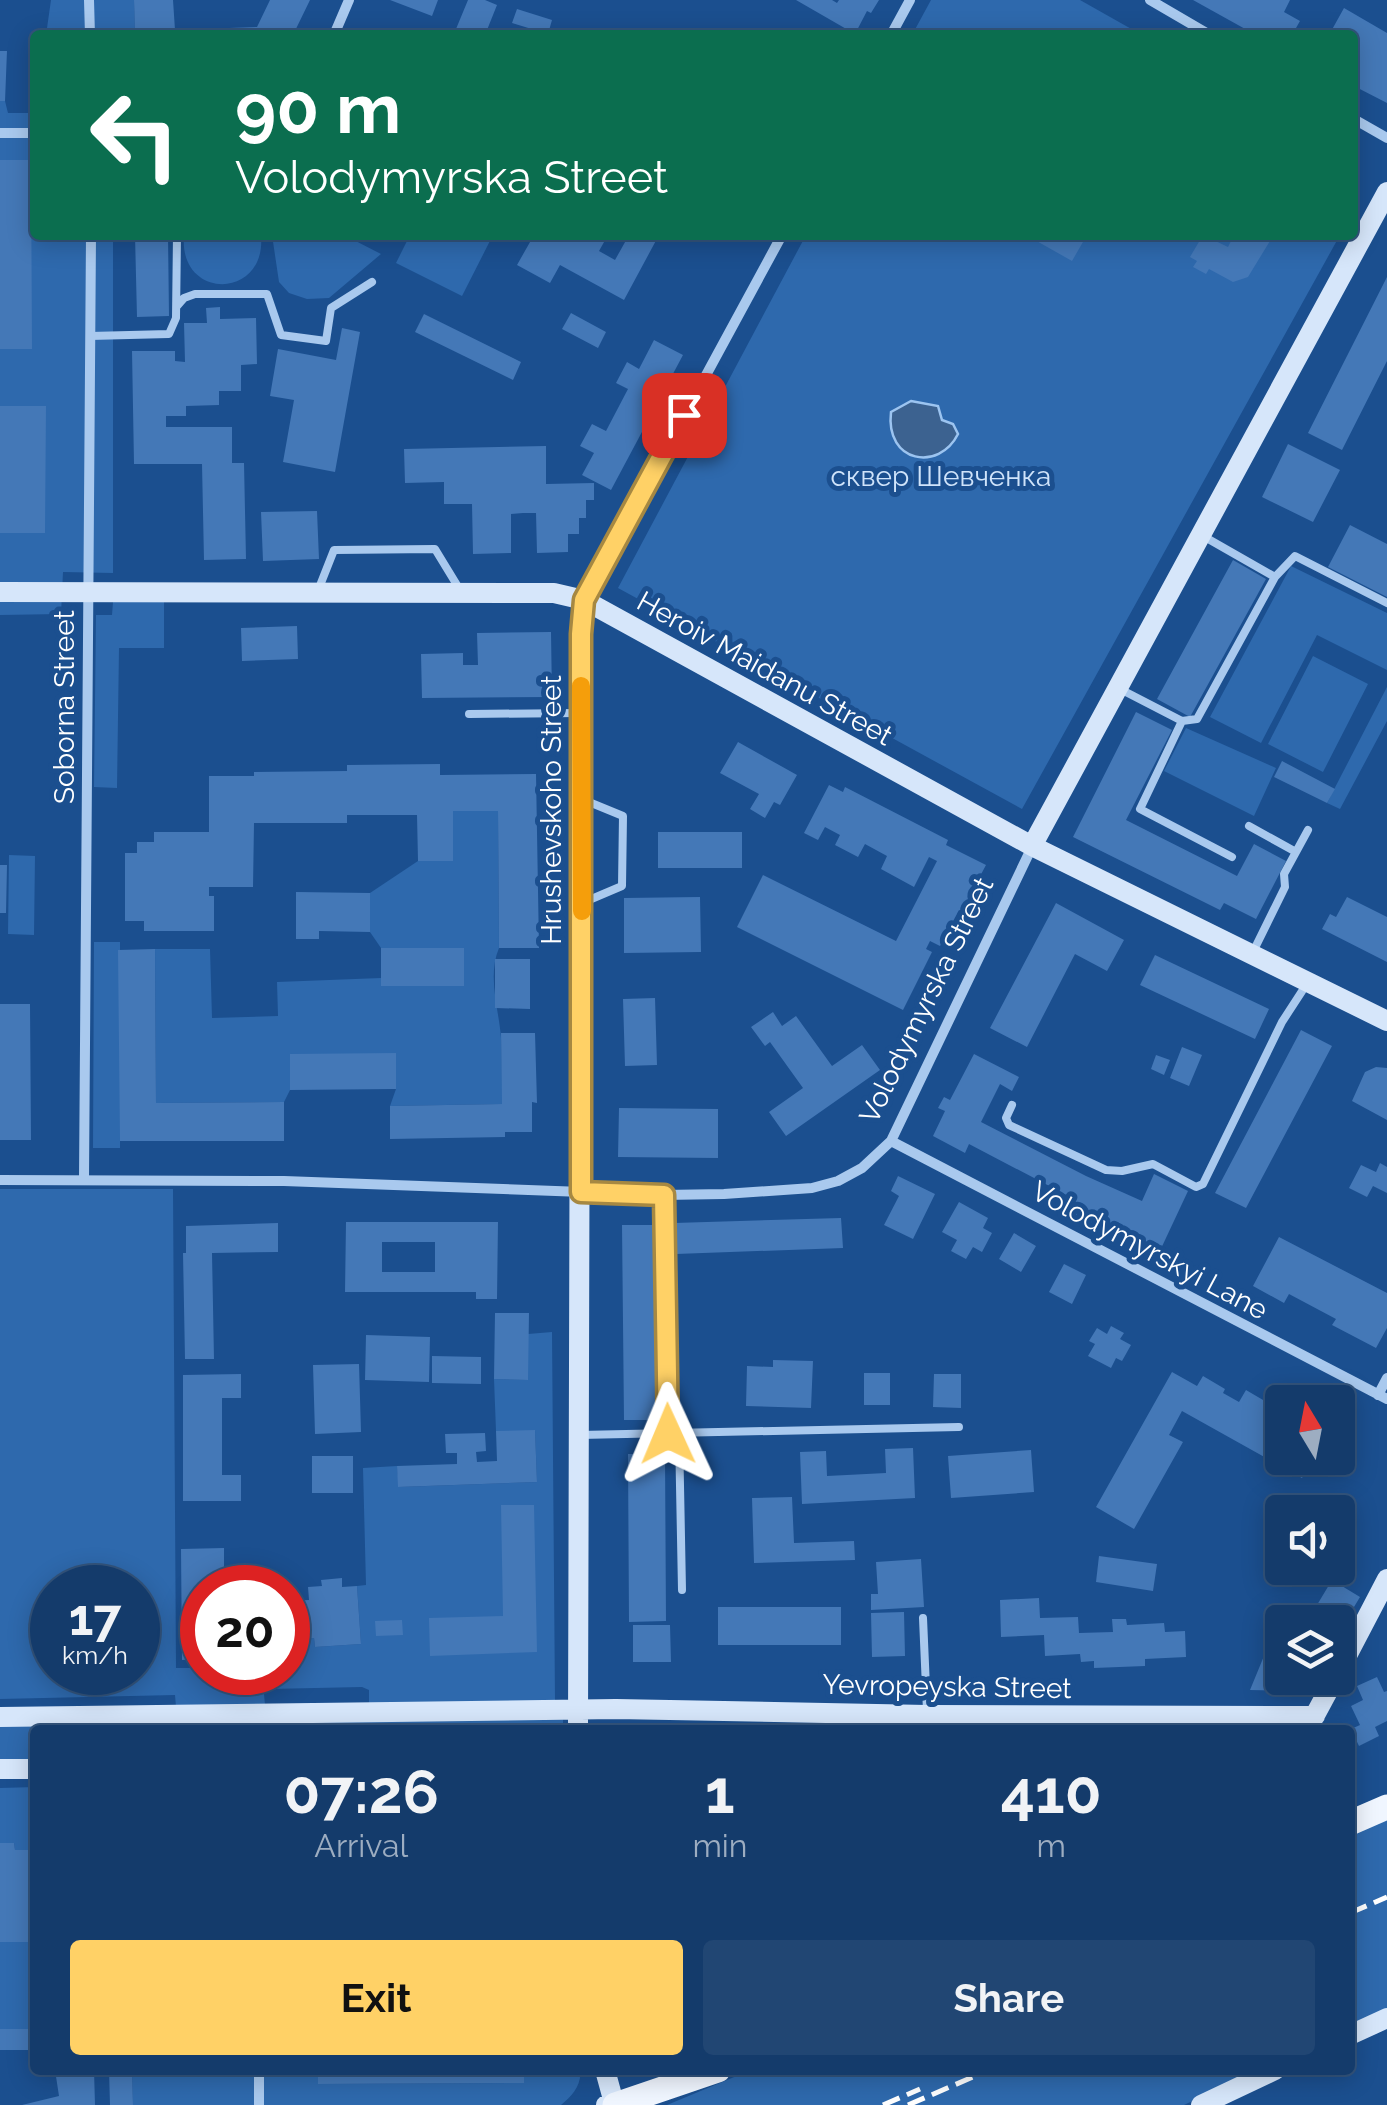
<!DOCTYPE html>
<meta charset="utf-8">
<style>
:root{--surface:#143b6b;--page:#214673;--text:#f1f3f6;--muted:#9dadc1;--line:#33557e;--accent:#ffd166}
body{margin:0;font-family:Raleway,sans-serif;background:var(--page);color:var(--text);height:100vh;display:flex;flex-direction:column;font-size:38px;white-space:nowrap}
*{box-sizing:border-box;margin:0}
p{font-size:32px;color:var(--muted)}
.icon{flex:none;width:55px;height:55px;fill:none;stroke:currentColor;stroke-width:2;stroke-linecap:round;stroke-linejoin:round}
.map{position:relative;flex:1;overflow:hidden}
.drawer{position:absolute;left:30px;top:1725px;width:1325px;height:350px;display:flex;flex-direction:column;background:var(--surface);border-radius:10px;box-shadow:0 5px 25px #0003,0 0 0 2px var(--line)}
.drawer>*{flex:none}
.guide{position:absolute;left:30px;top:30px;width:1328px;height:210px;border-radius:10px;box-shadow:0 5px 25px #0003,0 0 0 2px var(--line);background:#0b6e4f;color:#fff;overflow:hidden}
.needle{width:65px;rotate:350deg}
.buttons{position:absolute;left:1265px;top:1385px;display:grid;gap:20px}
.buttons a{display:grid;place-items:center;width:90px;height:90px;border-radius:10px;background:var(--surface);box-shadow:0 5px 25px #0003,0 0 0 2px var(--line);font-size:50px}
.speed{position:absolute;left:30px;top:1565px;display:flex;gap:20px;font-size:50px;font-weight:700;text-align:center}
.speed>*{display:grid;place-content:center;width:130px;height:130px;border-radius:50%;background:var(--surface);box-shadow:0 5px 25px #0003,0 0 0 2px var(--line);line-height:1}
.speed small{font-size:25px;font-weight:400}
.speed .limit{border:15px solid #d22;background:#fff;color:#111}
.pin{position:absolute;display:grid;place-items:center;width:85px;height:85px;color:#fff;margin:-42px;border-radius:20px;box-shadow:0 5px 15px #0006}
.me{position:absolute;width:110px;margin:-55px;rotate:359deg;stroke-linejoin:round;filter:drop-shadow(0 0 8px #0008)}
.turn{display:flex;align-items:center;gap:35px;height:210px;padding:0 40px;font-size:45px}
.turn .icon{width:130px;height:130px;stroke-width:2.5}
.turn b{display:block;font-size:70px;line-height:85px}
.eta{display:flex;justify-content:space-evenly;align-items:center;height:170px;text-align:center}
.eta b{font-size:60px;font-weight:700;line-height:70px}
.button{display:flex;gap:20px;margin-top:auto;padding:20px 40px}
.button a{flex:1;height:115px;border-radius:10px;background:var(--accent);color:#111;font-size:40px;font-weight:700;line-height:115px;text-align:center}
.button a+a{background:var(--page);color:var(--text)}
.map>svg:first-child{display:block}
</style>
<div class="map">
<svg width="1387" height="2105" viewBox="0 0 1387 2105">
<rect width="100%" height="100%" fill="#1b4f8f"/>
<path fill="#2e69ad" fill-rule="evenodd" d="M 51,0 L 134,0 L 135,35 L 46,35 Z
M 931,0 L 1080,0 L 1142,35 L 912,35 Z
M 0,101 L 5,101 L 8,113 L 35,113 L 35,235 L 113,235 L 113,573 L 63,572 L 61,614 L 0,615 Z
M 184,235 L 261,235 C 267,300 178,301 184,235 Z
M 272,235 L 344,235 L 381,254 L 329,298 L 307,299 L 289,293 L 279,282 Z
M 410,235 L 493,235 L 462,296 L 396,263 Z
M 806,235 L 1340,235 L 1022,809 L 618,588 Z
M 1291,566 L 1387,613 L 1387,670 L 1317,635 L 1261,743 L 1210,717 Z
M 113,602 L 164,602 L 164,648 L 119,648 L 117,788 L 94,787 L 96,615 L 112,615 Z
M 1313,656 L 1368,684 L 1323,772 L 1268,744 Z
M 1387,687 L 1387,721 L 1340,809 L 1327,803 Z
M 1186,728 L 1276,768 L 1254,816 L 1164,771 Z
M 453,811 L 498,811 L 499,948 C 487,977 499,1009 501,1038 C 502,1059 502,1082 502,1104 L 390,1106 L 396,1089 L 396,1054 L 290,1090 L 284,1102 L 156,1103 L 155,949 L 210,949 L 212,1018 L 278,1016 L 277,982 L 381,978 L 382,986 L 464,948 L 381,948 L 370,932 L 370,893 L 418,861 L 453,861 Z
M 9,855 L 35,856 L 34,935 L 8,934 Z
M 94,942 L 120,942 L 120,1148 L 93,1148 Z
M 0,1189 L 173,1189 L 176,1668 L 202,1668 L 202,1672 L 288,1672 L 288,1640 L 314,1638 L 315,1647 L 361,1644 L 357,1586 L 366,1585 L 363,1468 L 397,1466 L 399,1487 L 537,1482 L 535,1431 L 496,1431 L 494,1379 L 527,1380 L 528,1334 L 552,1332 L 555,1701 L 369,1704 L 369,1690 L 362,1687 L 269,1689 L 264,1694 L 265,1705 L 176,1707 L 175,1695 L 0,1699 ZM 52,1588 L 138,1588 L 138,1672 L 52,1672 Z
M 563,1718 L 563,1730 L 35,1730 L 35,1763 L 0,1764 L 0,1723 Z
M 35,1787 L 35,1850 L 15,1850 L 14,1843 L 0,1843 L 0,1788 Z
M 1387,1819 L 1387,2009 L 1350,2027 L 1350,1836 Z
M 29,1892 L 35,1892 L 35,2029 L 0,2029 L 0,1942 L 30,1941 Z
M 132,2070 L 318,2070 L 319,2084 L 523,2083 L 524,2070 L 580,2070 C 582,2085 572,2096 561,2105 L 133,2105 Z
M 751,2070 L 1258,2070 L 1184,2105 L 667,2105 Z"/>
<path fill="#3c6290" stroke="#9cc4f0" stroke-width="2.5" d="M 911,401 L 938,406 L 942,420 L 953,424 L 958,434 C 939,472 885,463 891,412 Z"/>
<path fill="#4478b7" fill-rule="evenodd" d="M 134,0 L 173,0 L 175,30 L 257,27 L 270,0 L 310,0 L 293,35 L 135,35 Z
M 390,0 L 438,0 L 432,16 Z
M 468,0 L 485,0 L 497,5 L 485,35 L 470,35 L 456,29 Z
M 796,0 L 832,0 L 837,3 L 839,0 L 879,0 L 871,13 L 867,11 L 855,34 Z
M 1193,0 L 1290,0 L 1284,12 L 1300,21 L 1292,35 L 1256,35 Z
M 1344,8 L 1387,33 L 1387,103 L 1352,85 L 1352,35 L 1329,35 Z
M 517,9 L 552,20 L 548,34 L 512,23 Z
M 0,51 L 7,51 L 5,101 L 0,101 Z
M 0,160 L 31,160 L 32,349 L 0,349 Z
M 135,235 L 168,235 L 169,316 L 137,317 Z
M 534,235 L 608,235 L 599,251 L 615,260 L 629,235 L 659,235 L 624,300 L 560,265 L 550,283 L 517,265 Z
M 1026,235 L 1087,235 L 1072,261 Z
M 1203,235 L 1228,247 L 1233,237 L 1243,242 L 1256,235 L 1273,236 L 1248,277 L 1233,282 L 1209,269 L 1206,274 L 1193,267 L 1197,261 L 1190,257 Z
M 1387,277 L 1387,361 L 1342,450 L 1308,433 Z
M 220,307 L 220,319 L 256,318 L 257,364 L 241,365 L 241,391 L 219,391 L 219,405 L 186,406 L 186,416 L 166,416 L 166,427 L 232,427 L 232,463 L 244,463 L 246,559 L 204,560 L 202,464 L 134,464 L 132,351 L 175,351 L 175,361 L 185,362 L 184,323 L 207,323 L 206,308 Z
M 571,313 L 606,332 L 598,348 L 562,329 Z
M 424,314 L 521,362 L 513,380 L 415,332 Z
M 342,328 L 360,332 L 335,472 L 283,462 L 294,400 L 270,396 L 278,349 L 336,360 Z
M 654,340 L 683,355 L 611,490 L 582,475 L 594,453 L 580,446 L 592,424 L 606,431 L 628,389 L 616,383 L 627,362 L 639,369 Z
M 0,406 L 46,406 L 45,533 L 0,533 Z
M 1288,444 L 1340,470 L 1313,522 L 1262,497 Z
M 546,446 L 546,484 L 594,483 L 594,500 L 586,500 L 586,518 L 579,518 L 579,534 L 568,534 L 568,552 L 537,553 L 536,513 L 523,513 L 511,514 L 511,553 L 473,554 L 472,504 L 444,504 L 444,482 L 405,483 L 404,449 Z
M 317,511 L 319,559 L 263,561 L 261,512 Z
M 1350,525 L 1387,544 L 1387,597 L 1328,567 Z
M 1233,560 L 1266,579 L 1190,717 L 1157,699 Z
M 297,626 L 298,659 L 242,661 L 241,628 Z
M 551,632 L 552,697 L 422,698 L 421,654 L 463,653 L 463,665 L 478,665 L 477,633 Z
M 1136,712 L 1172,730 L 1126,820 L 1237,876 L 1254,844 L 1286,861 L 1256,919 L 1224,903 L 1220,910 L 1073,837 Z
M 738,742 L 797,775 L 780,805 L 774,802 L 765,818 L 750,809 L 759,794 L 720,773 Z
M 1282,761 L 1335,789 L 1327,803 L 1274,777 Z
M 440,764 L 440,775 L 536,774 L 539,948 L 499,948 L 498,811 L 453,811 L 453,861 L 418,861 L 417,815 L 347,815 L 347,823 L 254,823 L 253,887 L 209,887 L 209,896 L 214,896 L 214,931 L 144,931 L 144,921 L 125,921 L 125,853 L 137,853 L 137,842 L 154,842 L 154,832 L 209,832 L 209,776 L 254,776 L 254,772 L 347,771 L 347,765 Z
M 829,785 L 843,792 L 845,787 L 948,840 L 946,845 L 986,865 L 970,895 L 975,898 L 967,914 L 959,910 L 940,946 L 930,941 L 926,949 L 932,952 L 903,1010 L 737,927 L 763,875 L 896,941 L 937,861 L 929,857 L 914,887 L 881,869 L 887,856 L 865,844 L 858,857 L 835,845 L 840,835 L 825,827 L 818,840 L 804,833 Z
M 658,832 L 742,832 L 742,868 L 658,868 Z
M 0,865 L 7,865 L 6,913 L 0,913 Z
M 296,892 L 370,893 L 370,932 L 319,931 L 319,939 L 296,939 Z
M 700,897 L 701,952 L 624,953 L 624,898 Z
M 1347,897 L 1387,917 L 1387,962 L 1322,929 L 1330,914 L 1336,917 Z
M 1056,903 L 1124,940 L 1107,971 L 1075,954 L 1027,1047 L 990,1028 Z
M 381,948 L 464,948 L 464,986 L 381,986 Z
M 155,949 L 156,1103 L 284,1102 L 284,1141 L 120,1141 L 118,950 Z
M 1155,955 L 1269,1009 L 1255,1039 L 1140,985 Z
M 495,959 L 530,959 L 530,1009 L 495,1008 Z
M 655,998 L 657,1065 L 625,1066 L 623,999 Z
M 0,1004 L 30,1004 L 31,1140 L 0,1140 Z
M 773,1012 L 782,1026 L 796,1016 L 832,1066 L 862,1045 L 880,1070 L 786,1136 L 769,1112 L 803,1088 L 770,1042 L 765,1046 L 751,1027 Z
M 1301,1030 L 1332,1046 L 1246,1208 L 1215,1193 Z
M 501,1033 L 535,1033 L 537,1103 L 532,1102 L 532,1132 L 505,1132 L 505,1137 L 390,1139 L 390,1106 L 502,1104 Z
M 1182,1047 L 1202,1055 L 1189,1086 L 1170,1078 Z
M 396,1053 L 396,1089 L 290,1090 L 290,1054 Z
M 974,1054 L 1019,1077 L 1012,1091 L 1000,1084 L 981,1122 L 1086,1176 L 1142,1201 L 1154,1174 L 1188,1191 L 1158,1255 L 1069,1214 L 1076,1200 L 969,1144 L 965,1153 L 933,1136 L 945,1111 L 938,1108 L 944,1097 L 950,1100 Z
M 1156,1055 L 1170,1060 L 1164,1075 L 1151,1069 Z
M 1376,1067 L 1387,1068 L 1387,1120 L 1352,1101 L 1365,1072 Z
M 619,1108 L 718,1109 L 718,1158 L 618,1157 Z
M 1380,1163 L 1387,1167 L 1387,1193 L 1373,1186 L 1367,1197 L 1349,1188 L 1361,1165 L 1376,1172 Z
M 898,1176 L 935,1194 L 913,1239 L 884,1225 L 899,1196 L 891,1191 Z
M 959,1202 L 988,1218 L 983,1228 L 992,1233 L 982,1252 L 973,1247 L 966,1259 L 951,1251 L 957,1240 L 942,1232 Z
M 841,1218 L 843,1248 L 676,1254 L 674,1223 Z
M 346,1222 L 498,1222 L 497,1299 L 476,1299 L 476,1292 L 345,1292 ZM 382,1242 L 435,1242 L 435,1272 L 382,1272 Z
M 278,1223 L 278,1252 L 212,1253 L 214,1359 L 185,1359 L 183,1253 L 186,1253 L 186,1226 Z
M 622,1225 L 658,1225 L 660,1420 L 624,1420 Z
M 1014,1233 L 1036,1246 L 1021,1272 L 999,1259 Z
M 1279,1237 L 1387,1293 L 1387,1328 L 1376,1348 L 1332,1325 L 1336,1319 L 1289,1294 L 1284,1303 L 1253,1286 Z
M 1064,1264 L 1086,1275 L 1072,1304 L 1049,1292 Z
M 495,1313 L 529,1313 L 528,1380 L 494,1379 Z
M 1111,1326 L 1124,1333 L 1120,1339 L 1131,1345 L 1122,1361 L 1116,1358 L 1111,1368 L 1088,1356 L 1095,1344 L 1089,1341 L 1097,1328 L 1107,1334 Z
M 366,1335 L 430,1337 L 429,1382 L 365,1380 Z
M 432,1356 L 481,1357 L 481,1384 L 432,1383 Z
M 773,1360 L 813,1361 L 811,1408 L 746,1406 L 747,1366 L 773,1367 Z
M 359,1364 L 361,1432 L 315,1434 L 313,1365 Z
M 1172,1372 L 1197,1386 L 1203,1376 L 1225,1389 L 1223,1393 L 1239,1402 L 1246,1390 L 1282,1411 L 1282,1458 L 1313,1458 L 1302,1478 L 1182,1411 L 1169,1435 L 1183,1442 L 1134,1529 L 1096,1507 Z
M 864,1373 L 890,1373 L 890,1405 L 864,1405 Z
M 241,1374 L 241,1398 L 222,1398 L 222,1475 L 241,1475 L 241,1501 L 183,1501 L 183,1375 Z
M 934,1374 L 961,1374 L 961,1408 L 933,1407 Z
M 535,1430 L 537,1482 L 398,1487 L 397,1466 L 457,1464 L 457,1453 L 446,1453 L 445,1434 L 485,1433 L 486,1451 L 476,1452 L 477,1462 L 497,1461 L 496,1431 Z
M 913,1448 L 915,1498 L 802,1504 L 800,1452 L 826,1451 L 827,1476 L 886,1473 L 885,1449 Z
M 1031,1450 L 1034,1492 L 951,1498 L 948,1456 Z
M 628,1454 L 665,1454 L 666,1621 L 629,1622 Z
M 312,1456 L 353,1456 L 353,1493 L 312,1493 Z
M 792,1497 L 794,1543 L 854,1541 L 855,1560 L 754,1563 L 752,1498 Z
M 501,1505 L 534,1505 L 537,1652 L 430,1656 L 429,1618 L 503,1616 Z
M 224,1548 L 224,1588 L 202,1588 L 202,1659 L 182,1660 L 181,1549 Z
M 1099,1556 L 1157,1564 L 1153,1591 L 1096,1582 Z
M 921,1559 L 924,1607 L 871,1610 L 871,1594 L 878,1594 L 876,1562 Z
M 342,1578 L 342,1587 L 357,1586 L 361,1644 L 315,1647 L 314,1638 L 288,1640 L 288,1601 L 309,1600 L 308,1587 L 322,1586 L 321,1580 Z
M 1332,1580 L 1360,1597 L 1342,1627 L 1314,1610 Z
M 1039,1598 L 1040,1618 L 1078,1617 L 1079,1633 L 1113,1632 L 1112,1619 L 1126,1619 L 1127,1625 L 1164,1623 L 1165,1632 L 1185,1631 L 1186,1657 L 1145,1659 L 1145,1666 L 1094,1668 L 1094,1661 L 1081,1662 L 1080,1654 L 1045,1656 L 1044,1635 L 1001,1637 L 1000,1600 Z
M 718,1607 L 841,1607 L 841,1645 L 718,1645 Z
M 904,1612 L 905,1656 L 872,1657 L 871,1613 Z
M 402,1620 L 403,1635 L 376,1636 L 375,1621 Z
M 633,1625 L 670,1625 L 671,1662 L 633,1662 Z
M 1282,1639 L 1282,1678 L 1315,1678 L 1308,1691 L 1250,1690 L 1264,1656 L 1278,1663 L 1281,1653 L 1277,1651 Z
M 1377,1677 L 1384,1692 L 1387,1691 L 1387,1721 L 1375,1727 L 1379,1736 L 1359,1746 L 1351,1729 L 1360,1725 L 1351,1706 L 1363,1700 L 1357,1686 Z
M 663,1723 L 663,1730 L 625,1730 L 625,1726 Z
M 768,1726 L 768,1730 L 719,1730 L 719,1727 Z
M 0,1843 L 14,1843 L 15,1850 L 35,1850 L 35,1892 L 29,1892 L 30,1942 L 0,1942 Z
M 0,2029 L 35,2029 L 35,2050 L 0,2050 Z
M 55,2070 L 94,2070 L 95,2105 L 22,2105 L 59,2096 Z
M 109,2070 L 132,2070 L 133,2105 L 110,2105 Z
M 318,2070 L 524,2070 L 524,2083 L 318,2084 Z"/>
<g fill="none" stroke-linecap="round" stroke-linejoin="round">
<path stroke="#a9c9ee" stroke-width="8" d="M 177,306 L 184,298 L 195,294 L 267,294 L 281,335 L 326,341 L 331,308 L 372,282
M 90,336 L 169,334 L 176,318 L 177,235
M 1275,577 L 1295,556 L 1387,603
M 319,588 L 334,550 L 435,549 L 460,590
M 1120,689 L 1182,721 L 1140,809 L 1232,857
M 469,714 L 577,713
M 1182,721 L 1197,719 L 1275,577 L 1203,536
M 1249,826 L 1296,852
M 582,903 L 622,886 L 623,816 L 584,800
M 1252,954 L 1285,887 L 1284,874 L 1308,830
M 1012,1105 L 1006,1118 L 1009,1125 L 1106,1170 L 1122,1171 L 1153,1164 L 1196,1187 L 1203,1184 L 1282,1022 L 1308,982
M 664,1195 L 668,1434
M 679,1433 L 682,1590
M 580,1435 L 959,1427
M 923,1618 L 927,1711"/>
<path stroke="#a9c9ee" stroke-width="10" d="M 89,0 L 90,35
M 1150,0 L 1210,35
M 334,35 L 349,0
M 891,35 L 910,0
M 1352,118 L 1387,138
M 0,133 L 35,133
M 584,600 L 782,235
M 891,1141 L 1387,1399
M 84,1179 L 91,235
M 0,1180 L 284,1181 L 664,1195 L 724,1194 L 812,1188 L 838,1181 L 862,1168 L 891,1141 L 1032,847
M 1378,1395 L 1387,1378
M 259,2105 L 259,2070"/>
<path stroke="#d6e6fa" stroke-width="20" d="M 0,592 L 554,593 L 584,600 L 1032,846 L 1387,1021
M 1032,846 L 1387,192
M 1338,1673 L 1387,1579
M 0,1717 L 616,1709 L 927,1715 L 1315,1716
M 578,1730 L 581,634 L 584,600
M 1307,1730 L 1335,1678
M 0,1769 L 35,1769
M 1350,2035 L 1387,2018
M 605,2070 L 614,2103 L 606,2105
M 1201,2105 L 1275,2070"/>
<path stroke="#f0f6ff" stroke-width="25" d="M 1350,1823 L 1387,1807
M 615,2105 L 718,2070"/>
<path stroke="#fff" stroke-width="5" stroke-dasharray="18 8" stroke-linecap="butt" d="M 1350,1913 L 1387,1897
M 883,2105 L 920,2089
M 908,2105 L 989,2070"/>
</g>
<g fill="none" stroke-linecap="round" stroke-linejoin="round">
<defs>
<path id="route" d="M 668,1434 L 664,1195 L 581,1192 L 581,634 L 584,600 L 684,415"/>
</defs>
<use href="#route" stroke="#a68842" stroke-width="25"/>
<use href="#route" stroke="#ffd166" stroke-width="18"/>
<path stroke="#f59e0b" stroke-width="18" d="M 581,686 L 582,911"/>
</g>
<g text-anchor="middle" stroke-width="10" stroke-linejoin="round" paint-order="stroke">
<g font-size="28" fill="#cfe3fa" stroke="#1b4f8f">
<text x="941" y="486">сквер Шевченка</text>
</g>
<g font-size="28" fill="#fff" stroke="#1b4f8f">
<text transform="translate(765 668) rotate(29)" y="10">Heroiv Maidanu Street</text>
<text transform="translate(64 707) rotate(-90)" y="10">Soborna Street</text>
<text transform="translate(551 810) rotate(-90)" y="10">Hrushevskoho Street</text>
<text transform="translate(926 1000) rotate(-64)" y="10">Volodymyrska Street</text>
<text transform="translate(1150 1250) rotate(28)" y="10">Volodymyrskyi Lane</text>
<text transform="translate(947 1686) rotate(1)" y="10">Yevropeyska Street</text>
</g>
</g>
</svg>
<div class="buttons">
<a><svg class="needle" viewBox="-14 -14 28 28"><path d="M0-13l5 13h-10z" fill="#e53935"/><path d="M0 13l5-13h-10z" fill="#9dadc1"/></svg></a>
<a><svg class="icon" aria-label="sound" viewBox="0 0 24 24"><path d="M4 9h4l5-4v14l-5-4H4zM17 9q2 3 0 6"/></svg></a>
<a><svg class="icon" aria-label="layers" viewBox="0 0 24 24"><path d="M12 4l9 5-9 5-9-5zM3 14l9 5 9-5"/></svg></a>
</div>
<div class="speed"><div>17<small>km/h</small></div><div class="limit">20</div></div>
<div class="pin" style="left:684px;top:415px;background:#d93025"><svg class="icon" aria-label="arrive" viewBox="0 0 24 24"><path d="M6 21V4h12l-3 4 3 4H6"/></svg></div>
<svg class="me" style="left:668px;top:1434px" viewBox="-20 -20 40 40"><path d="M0-17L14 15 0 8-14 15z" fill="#ffd166" stroke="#fff" stroke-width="4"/></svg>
<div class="guide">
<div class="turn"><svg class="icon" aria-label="left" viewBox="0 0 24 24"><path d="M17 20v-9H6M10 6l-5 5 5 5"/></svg><div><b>90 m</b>Volodymyrska Street</div></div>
</div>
<section class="drawer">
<div class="eta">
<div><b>07:26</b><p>Arrival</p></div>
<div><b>1</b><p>min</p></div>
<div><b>410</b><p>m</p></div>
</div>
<div class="button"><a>Exit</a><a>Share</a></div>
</section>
</div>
